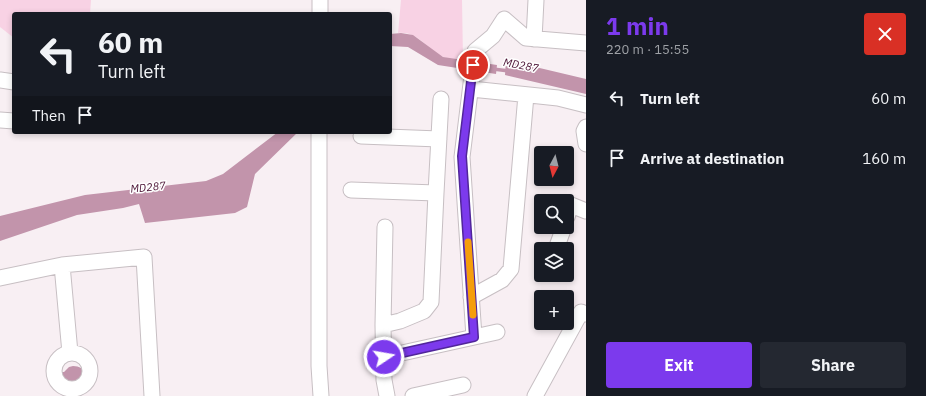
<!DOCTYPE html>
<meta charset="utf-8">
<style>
:root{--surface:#171b24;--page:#242831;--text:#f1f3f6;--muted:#9ea1a6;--accent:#7c3aed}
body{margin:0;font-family:"IBM Plex Sans",sans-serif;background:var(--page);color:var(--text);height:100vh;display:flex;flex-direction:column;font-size:15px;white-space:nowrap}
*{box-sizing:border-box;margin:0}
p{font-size:13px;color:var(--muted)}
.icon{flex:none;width:22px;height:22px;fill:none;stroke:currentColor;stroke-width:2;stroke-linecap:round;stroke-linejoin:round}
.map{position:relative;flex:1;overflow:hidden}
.details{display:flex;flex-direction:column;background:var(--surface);width:340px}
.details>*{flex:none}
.hud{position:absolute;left:12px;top:12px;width:380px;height:122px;border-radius:4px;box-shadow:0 2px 6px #0003;background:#171b24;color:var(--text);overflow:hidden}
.needle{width:26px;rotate:187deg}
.tools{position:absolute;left:534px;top:146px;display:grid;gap:8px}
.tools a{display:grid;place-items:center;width:40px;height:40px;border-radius:4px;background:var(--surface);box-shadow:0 2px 6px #0003;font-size:20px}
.pin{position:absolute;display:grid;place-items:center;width:34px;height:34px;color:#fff;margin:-17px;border:2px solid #fff;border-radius:50%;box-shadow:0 1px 4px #0007}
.me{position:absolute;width:44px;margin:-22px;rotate:78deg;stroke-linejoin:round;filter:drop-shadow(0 0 3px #0008)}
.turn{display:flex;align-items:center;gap:14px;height:84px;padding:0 20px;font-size:18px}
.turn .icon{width:52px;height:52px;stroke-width:2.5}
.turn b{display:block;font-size:28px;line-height:34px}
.then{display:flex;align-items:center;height:38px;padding:0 20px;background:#0003;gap:8px;font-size:15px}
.round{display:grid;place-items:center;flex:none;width:42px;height:42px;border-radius:4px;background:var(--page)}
.summary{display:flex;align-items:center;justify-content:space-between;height:68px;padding:0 20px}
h1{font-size:24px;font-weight:700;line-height:30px;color:var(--accent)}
.cta{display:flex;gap:8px;margin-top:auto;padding:8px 20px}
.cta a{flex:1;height:46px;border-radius:4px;background:var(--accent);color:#fff;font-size:16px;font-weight:700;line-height:46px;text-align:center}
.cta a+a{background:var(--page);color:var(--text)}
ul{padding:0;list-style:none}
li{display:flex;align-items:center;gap:12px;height:60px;padding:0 20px}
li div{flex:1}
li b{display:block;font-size:15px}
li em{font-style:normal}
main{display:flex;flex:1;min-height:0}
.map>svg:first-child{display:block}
</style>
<main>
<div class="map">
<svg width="586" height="396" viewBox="0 0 586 396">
<rect width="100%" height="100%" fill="#f8eff3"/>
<path fill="#f8d2e4" d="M 0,0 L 91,0 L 90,14 L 14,14 L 14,38 L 0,27 Z
M 401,0 L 462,0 L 463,60 C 457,59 449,59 443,57 C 428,50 417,30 398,33 Z"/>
<path fill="#c294ab" d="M 401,33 L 413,35 L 443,57 L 497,65 L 496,74 L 438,65 L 408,47 L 390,46 L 390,34 Z
M 506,60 L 586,79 L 586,94 L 505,75 Z
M 278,132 L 298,132 L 255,174 L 247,207 L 235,213 L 145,223 L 139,204 L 123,208 L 77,215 L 0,241 L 0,216 L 85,195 L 206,181 L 223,174 Z
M 73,366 C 79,366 85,369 85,375 L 82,380 L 74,382 L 71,382 L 64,379 L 57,379 L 57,372 L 64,372 L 69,367 Z"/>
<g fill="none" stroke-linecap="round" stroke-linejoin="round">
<path stroke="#c294ab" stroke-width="3.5" d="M 493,69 L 509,71"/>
<defs>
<path id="minor" d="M 320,14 L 320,0
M 534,39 L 536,0
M 0,80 L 14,82
M 471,89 L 558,98 L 586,105
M 0,120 L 14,121
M 586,127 L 584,131 L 586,144
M 319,132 L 319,366 L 321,396
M 361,136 L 439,139
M 351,190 L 436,193 L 431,302 L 424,311 L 400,321 L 383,325
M 436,193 L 441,99
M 567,217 L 571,205 L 586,211
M 385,227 L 383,325 L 384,380 L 387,396
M 556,249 L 564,227
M 62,265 L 70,353
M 0,278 L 62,265 L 144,257 L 152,396
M 471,297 L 502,280 L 511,269 L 526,95
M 474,337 L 462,157 L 475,51 L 493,36 L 504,19 L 526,38 L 586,43
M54 371a18 18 0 1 1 36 0a18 18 0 1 1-36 0Z
M 384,357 L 497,332
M 413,396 L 463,385
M 535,396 L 581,312 L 586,314"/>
</defs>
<use href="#minor" stroke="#c7bfc3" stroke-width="17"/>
<use href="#minor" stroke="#fff" stroke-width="15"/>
</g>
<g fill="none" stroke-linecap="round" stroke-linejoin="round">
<defs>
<path id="route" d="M 384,357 L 474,337 L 462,156 L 473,65"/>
</defs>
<use href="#route" stroke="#51269a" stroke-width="10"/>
<use href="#route" stroke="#7c3aed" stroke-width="7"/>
<path stroke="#f59e0b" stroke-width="7" d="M 468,242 L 473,315"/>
</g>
<g text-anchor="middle" stroke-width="3" stroke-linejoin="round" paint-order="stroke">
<g font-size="11" font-style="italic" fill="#4b1234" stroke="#fff">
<text transform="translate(521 65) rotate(10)" y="4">MD287</text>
<text transform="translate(148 187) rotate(-6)" y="4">MD287</text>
</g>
</g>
</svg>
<div class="tools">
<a><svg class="needle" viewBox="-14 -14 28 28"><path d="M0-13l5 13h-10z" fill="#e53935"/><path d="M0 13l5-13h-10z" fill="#9ea1a6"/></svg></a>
<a><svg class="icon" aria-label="search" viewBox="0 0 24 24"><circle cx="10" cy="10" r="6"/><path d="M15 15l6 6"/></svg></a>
<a><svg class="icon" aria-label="layers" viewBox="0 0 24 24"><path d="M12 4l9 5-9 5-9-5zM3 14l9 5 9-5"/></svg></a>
<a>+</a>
</div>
<div class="pin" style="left:473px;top:65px;background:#d93025"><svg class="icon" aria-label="arrive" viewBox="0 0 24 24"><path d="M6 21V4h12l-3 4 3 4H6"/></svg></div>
<svg class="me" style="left:384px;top:357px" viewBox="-20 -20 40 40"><circle r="17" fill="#7c3aed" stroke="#fff" stroke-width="3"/><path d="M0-11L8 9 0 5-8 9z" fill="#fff"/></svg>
<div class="hud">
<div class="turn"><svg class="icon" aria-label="left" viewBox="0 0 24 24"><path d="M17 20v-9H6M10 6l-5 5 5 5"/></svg><div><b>60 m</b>Turn left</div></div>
<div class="then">Then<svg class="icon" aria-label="arrive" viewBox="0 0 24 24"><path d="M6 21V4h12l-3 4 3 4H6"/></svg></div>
</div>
</div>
<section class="details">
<div class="summary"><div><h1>1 min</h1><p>220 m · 15:55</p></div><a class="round" style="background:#d93025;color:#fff"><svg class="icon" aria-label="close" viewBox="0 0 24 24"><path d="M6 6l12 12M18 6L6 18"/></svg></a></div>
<ul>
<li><svg class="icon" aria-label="left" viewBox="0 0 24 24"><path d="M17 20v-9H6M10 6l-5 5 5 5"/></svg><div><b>Turn left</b></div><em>60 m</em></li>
<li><svg class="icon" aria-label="arrive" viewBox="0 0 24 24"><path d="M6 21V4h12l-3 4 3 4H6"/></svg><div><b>Arrive at destination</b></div><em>160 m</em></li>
</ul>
<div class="cta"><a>Exit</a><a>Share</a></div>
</section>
</main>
